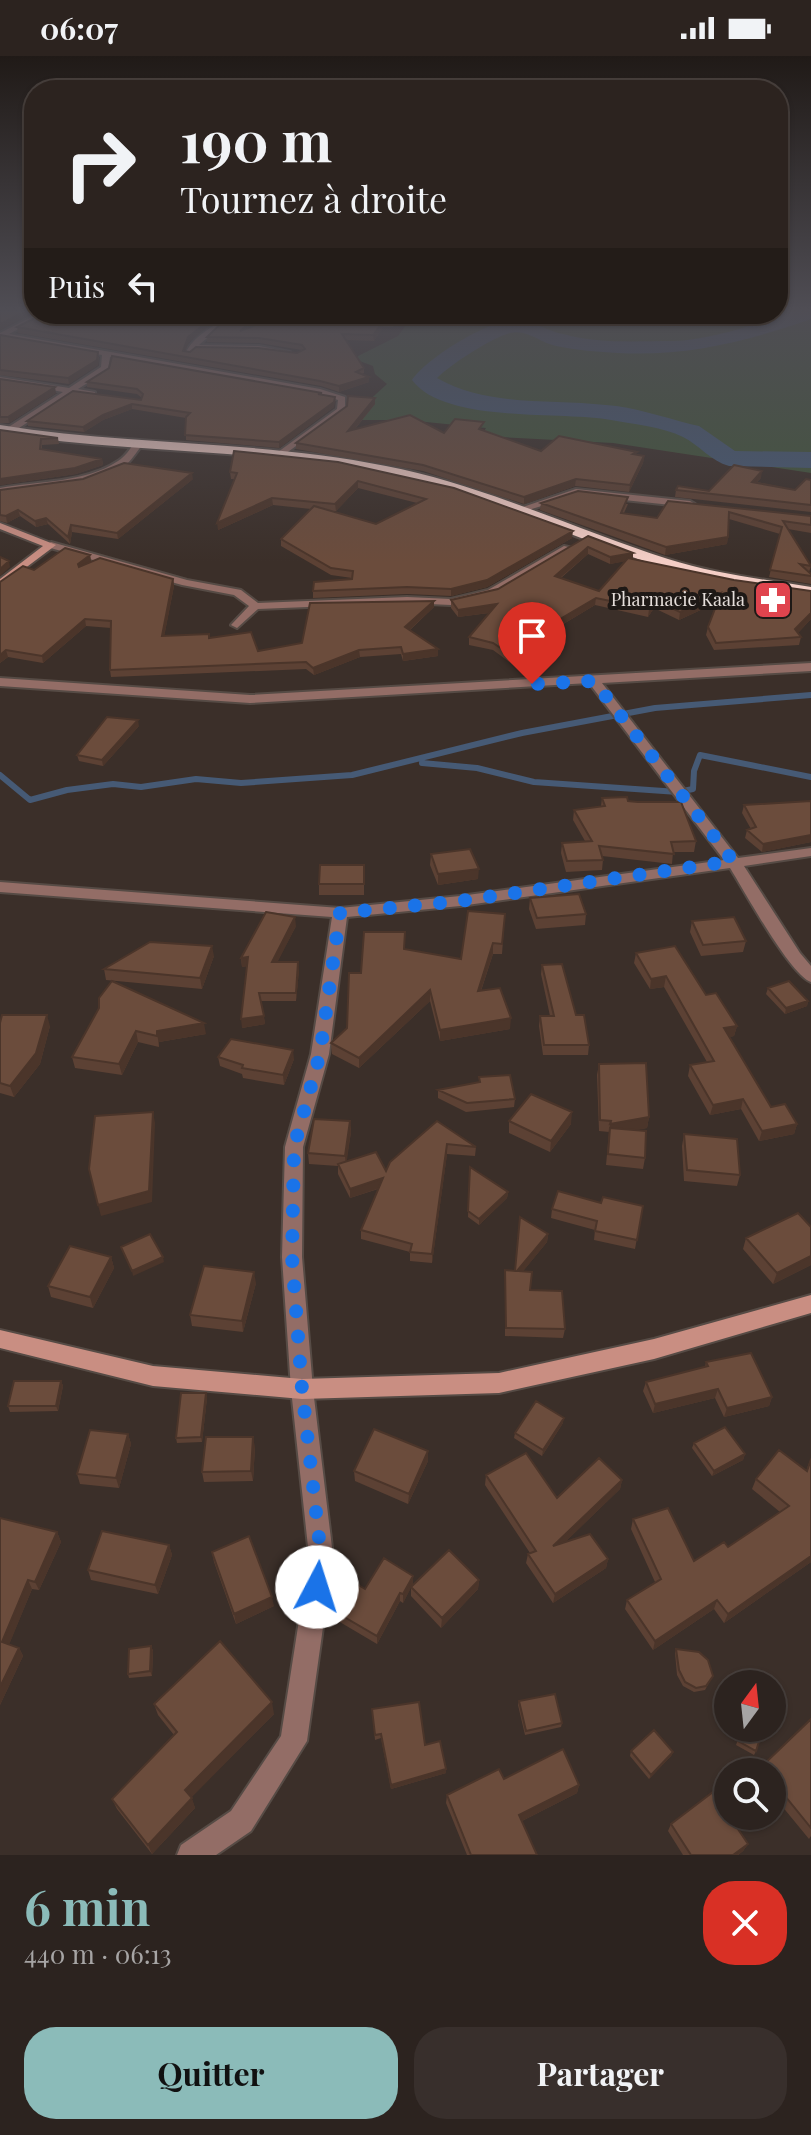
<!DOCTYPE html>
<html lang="fr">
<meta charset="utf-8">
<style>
:root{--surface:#2c231f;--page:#382f2c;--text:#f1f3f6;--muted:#a6a4a4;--line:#48403d;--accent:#8bbbb9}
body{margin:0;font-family:"Playfair Display",serif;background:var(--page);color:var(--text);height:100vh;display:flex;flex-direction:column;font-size:30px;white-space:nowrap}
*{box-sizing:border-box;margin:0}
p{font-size:26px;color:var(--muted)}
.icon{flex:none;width:44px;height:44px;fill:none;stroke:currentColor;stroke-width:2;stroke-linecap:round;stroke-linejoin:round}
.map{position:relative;height:1799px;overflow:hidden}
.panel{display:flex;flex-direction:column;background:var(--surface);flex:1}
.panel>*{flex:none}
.banner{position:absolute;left:24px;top:24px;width:764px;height:244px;border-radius:32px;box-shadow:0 2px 6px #0004,0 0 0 2px var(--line);background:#2c231f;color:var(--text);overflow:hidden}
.needle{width:52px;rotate:15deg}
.buttons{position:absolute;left:714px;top:1614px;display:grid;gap:16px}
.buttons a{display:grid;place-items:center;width:72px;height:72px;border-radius:50%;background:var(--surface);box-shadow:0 2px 6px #0004,0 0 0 2px var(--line);font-size:40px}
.pin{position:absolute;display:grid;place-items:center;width:68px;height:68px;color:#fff;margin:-82px -34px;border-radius:50% 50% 50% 0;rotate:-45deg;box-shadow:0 0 8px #0007}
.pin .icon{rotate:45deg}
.me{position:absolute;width:88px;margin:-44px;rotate:5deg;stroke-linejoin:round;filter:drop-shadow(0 0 6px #0008)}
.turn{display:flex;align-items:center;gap:28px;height:168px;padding:0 24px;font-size:36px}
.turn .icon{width:104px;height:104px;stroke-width:2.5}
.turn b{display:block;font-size:56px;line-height:68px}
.then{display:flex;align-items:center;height:76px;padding:0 24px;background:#0003;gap:16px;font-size:30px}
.round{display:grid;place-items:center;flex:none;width:84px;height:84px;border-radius:32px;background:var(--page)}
.head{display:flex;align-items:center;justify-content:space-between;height:136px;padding:0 24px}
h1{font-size:48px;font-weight:700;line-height:60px;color:var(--accent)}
.action{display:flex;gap:16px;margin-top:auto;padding:16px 24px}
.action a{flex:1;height:92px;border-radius:32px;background:var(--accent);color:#111;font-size:32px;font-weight:700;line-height:92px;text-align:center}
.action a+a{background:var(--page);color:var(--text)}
.status{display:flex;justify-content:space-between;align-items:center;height:56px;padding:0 40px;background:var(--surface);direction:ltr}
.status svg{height:22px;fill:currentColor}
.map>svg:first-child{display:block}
</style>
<div class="status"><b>06:07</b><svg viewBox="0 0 49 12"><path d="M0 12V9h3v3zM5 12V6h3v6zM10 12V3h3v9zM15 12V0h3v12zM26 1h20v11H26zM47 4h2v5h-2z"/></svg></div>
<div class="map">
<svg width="811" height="1799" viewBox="0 0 811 1799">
<rect width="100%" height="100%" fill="#3b2f29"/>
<path fill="#42563b" d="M 778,254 L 811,254 L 811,417 L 613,387 L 481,380 L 486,372 L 406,364 L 358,364 L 363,350 L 387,328 L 375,318 L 373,310 L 357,304 L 358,300 L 398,280 L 410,264 L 391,258 L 778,258 Z"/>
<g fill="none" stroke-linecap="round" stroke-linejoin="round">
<path stroke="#465a75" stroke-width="6" d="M 422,707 L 477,712 L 534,726 L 678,736 L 693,733 L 694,715 L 700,699 L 811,721
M 0,719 L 30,744 L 67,734 L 113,728 L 141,731 L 196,723 L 241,727 L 352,719 L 522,677 L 655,652 L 811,639"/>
<path fill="#465a75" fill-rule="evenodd" d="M 799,254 L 811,254 L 811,263 C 749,285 684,301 618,297 C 598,296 576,294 556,290 C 540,287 528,273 510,277 C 491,282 450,309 437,322 C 488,351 549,343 606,349 C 634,351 663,361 690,368 L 699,370 L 735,395 L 811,396 L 811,412 L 729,410 C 711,405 699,389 683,381 C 663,371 633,368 611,364 C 563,355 444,368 412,324 C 426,303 485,266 510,265 C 535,264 541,273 563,278 C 597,288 638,285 673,285 C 712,284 762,266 799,254 Z"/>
<defs>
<path id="street" d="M 37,258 L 47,258 L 9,278 L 320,333 L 345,341 L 345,354 L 281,401 L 276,398 L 278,396 L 337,353 L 338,344 L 318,337 L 110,301 L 108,314 L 78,333 L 95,336 L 95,340 L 72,337 L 13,376 L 7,376 L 7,372 L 63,336 L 0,325 L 0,321 L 69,332 L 101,311 L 102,299 L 0,281 L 0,277 Z
M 193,258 L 206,258 L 228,265 C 224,272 207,281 199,289 L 259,290 L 290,296 L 286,298 L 259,294 L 195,293 L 191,298 L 185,298 C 191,284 206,274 220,266 Z
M 135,386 L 143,388 C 138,394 133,402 127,408 C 98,431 36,431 0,438 L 0,432 C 37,425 86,427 118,405 C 125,401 130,393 135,386 Z
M 576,433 L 690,445 L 695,448 L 690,451 L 577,439 L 522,456 L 517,453 Z
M 51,486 L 187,524 L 241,534 L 258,547 L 407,541 L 451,543 L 488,534 L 564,490 L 573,492 L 496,538 L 451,549 L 407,547 L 258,553 L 237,572 L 231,569 L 249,550 L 234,539 L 182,529 L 47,491 L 46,489 Z
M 811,607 L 811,615 L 602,627 L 738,802 L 811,792 L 811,800 L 744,810 L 800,897 L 811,910 L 811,926 C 790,919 744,834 730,812 L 460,850 L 347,861 L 329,998 L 303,1091 L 302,1201 L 313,1333 L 333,1500 L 307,1685 L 251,1775 L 216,1799 L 177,1799 L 181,1789 L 231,1755 L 281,1680 L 309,1500 L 291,1333 L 282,1201 L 285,1091 L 311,998 L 332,861 L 0,836 L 0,826 L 340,852 L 460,840 L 724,804 L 589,627 L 250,647 L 0,630 L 0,622 L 250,639 Z"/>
<path id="secondary" d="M 0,467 L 56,489 L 0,531 L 0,523 L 43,490 L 0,473 Z
M 811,1239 L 811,1257 L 654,1303 L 499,1337 L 302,1343 L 153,1330 L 0,1292 L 0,1274 L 153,1310 L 302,1323 L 499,1317 L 654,1283 Z"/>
<path id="highway" d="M 0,369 C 128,390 259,384 386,410 C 484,429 574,473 668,503 C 715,518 763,523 811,531 L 811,541 C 759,533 707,526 656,509 C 566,480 480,437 386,418 C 259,392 128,398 0,377 Z"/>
</defs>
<use href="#street" stroke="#564b45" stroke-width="4"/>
<use href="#secondary" stroke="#564b45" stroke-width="4"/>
<use href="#highway" stroke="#564b45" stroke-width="4"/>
<use href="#street" fill="#936d66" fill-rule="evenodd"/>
<use href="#secondary" fill="#c98e82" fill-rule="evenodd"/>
<use href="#highway" fill="#f4cec6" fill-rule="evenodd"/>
</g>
<path fill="#5c4134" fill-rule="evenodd" d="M 215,258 L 266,258 L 252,271 L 284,258 L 397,258 L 393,271 L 383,271 L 374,285 L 345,284 L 364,312 L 364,317 L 362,318 L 369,326 L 339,336 L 321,330 L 18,277 L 17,271 L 212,262 L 213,267 L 189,286 L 185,295 L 297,297 L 302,294 L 259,287 L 207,286 L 207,281 L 227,263 Z
M 0,279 L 99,301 L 98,309 L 69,328 L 0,319 Z
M 0,323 L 56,337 L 9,367 L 0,367 Z
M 87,326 L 322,339 L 335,341 L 334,351 L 279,392 L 186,384 L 186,362 L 132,353 L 103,364 L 84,376 L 28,370 L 27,365 L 141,344 L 142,342 L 137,338 L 87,331 Z
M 375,342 L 375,348 L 355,373 L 444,377 L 483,373 L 482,374 L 541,395 L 637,396 L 636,398 L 644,400 L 643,407 L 629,436 L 575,430 L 524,448 L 423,415 L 296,393 L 296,387 Z
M 0,374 L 58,382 L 59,388 L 42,389 L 42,393 L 102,403 L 103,409 L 76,418 L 0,429 Z
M 338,406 L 572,482 L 487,531 L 451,540 L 407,538 L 313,542 L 313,535 L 352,522 L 331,519 L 281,490 L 281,483 L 311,453 L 273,449 L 218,474 L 234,423 L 231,423 L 230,416 ZM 358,432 L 417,447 L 376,468 L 330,455 L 336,455 Z
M 761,422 L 757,426 L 795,434 L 811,424 L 811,456 L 675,441 L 676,434 L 709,435 Z
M 193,423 L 118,483 L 72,476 L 70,488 L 48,468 L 36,471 L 20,460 L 7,467 L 0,465 L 0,434 Z
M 668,445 L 811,460 L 811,477 L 788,473 L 811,510 L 809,516 L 811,518 L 811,528 L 769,521 L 780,478 L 729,463 L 727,488 L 665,499 L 540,454 L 541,447 L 628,448 L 624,457 L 657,462 Z
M 588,480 L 633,497 L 633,503 L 734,524 L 811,535 L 811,563 L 798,577 L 801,581 L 799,589 L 714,594 L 706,579 L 708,571 L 718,546 L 679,564 L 654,552 L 648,561 L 595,549 L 532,587 L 542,603 L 516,611 L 493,594 L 469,589 L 469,581 L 489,557 L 458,561 L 451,552 L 451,544 L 498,533 ZM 588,498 L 610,508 L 625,505 L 599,535 L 561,522 Z
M 90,499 L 91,505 L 173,523 L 174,530 L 164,580 L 210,582 L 258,595 L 302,587 L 434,545 L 434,551 L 410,574 L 438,593 L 438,600 L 403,605 L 401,598 L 360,601 L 314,619 L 306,613 L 111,621 L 110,614 L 111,572 L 86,570 L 43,607 L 8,601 L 0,607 L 0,526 L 34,514 Z
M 139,670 L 103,710 L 79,705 L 77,699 Z
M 602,742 L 628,745 L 696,785 L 694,796 L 673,796 L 672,808 L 602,800 L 603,804 L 602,814 L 566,816 L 561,797 L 562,787 L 585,785 L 573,764 L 574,754 L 601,750 Z
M 811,745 L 811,786 L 762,796 L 745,782 L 747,774 L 751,773 L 742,757 L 744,749 Z
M 431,798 L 478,823 L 438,829 L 430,809 Z
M 364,809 L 364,839 L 319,839 L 319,828 Z
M 530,842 L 586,858 L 585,869 L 536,873 L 529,853 Z
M 505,858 L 502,898 L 493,898 L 481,935 L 510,973 L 440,985 L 430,945 L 359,1012 L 332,998 L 331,987 L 347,972 L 361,917 L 405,893 L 461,903 Z
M 692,865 L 746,885 L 743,896 L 701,900 L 690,876 Z
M 296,870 L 277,906 L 299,914 L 296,945 L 261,945 L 265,968 L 242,972 L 247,910 L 242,911 L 241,902 Z
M 636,897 L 706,939 L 737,970 L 734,980 L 729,981 L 771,1051 L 797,1068 L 794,1078 L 759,1085 L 741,1053 L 710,1059 L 688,1020 L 690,1009 L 707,1006 L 664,931 L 650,933 L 634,907 Z
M 214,900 L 202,933 L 106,924 L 104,913 Z
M 542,909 L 576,959 L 589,989 L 588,999 L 543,999 L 539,970 L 540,960 L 550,960 L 541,918 Z
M 768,932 L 808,945 L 807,950 L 785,958 L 766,938 Z
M 99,952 L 206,978 L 159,986 L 159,991 L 138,986 L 122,1019 L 75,1012 L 72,1001 Z
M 0,967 L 50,970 L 40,1008 L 14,1041 L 0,1037 Z
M 218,1001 L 294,1003 L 284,1029 L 243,1022 L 242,1018 L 220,1010 Z
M 599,1008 L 649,1061 L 647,1072 L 634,1074 L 645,1102 L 643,1113 L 606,1109 L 609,1076 L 599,1075 L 597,1019 Z
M 479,1021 L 515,1043 L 514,1051 L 466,1056 L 438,1042 L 438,1034 L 479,1026 Z
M 350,1065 L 351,1076 L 346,1106 L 386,1115 L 437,1065 L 476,1091 L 475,1100 L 447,1098 L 432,1207 L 410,1205 L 410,1196 L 361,1183 L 361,1174 L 378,1133 L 350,1142 L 338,1118 L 338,1110 L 309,1108 L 308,1097 Z
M 509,1065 L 571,1068 L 550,1096 L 509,1077 Z
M 684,1078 L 740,1119 L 737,1130 L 684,1125 L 682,1090 Z
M 470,1111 L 508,1136 L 507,1142 L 479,1169 L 468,1161 Z
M 601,1147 L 643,1150 L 635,1193 L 594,1184 L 595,1174 L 551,1162 L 552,1153 Z
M 811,1171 L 811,1209 L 773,1228 L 743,1193 L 746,1182 Z
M 548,1178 L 547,1186 L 523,1215 L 530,1234 L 565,1273 L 563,1282 L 505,1280 L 505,1214 L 515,1215 Z
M 111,1201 L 114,1212 L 93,1252 L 51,1241 L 48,1230 Z
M 256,1227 L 243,1276 L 192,1270 L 190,1259 Z
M 706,1306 L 772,1341 L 769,1350 L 724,1361 L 715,1342 L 653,1357 L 643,1335 L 646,1326 L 705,1311 Z
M 61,1325 L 63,1330 L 58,1355 L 10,1356 L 8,1350 Z
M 206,1337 L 207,1342 L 202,1386 L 177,1387 L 176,1382 Z
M 563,1367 L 542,1400 L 514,1382 L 515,1377 Z
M 128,1378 L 131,1388 L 119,1432 L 80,1428 L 77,1418 Z
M 694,1387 L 745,1398 L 743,1404 L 712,1420 L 692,1392 Z
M 255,1391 L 253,1425 L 204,1426 L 202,1416 Z
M 428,1395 L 428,1405 L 408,1448 L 355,1425 L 354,1415 Z
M 811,1402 L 811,1506 L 724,1567 L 714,1553 L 653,1594 L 625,1553 L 627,1544 L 655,1526 L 631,1473 L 633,1463 L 694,1505 L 728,1491 L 780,1456 L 752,1433 L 756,1423 L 806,1415 Z
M 486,1419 L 557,1442 L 622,1424 L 620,1433 L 565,1486 L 608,1503 L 606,1512 L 553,1547 L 526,1507 L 528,1498 L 530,1497 L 485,1429 Z
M 0,1462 L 57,1476 L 61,1486 L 39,1534 L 32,1533 L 9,1588 L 19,1592 L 23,1600 L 0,1649 Z
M 169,1489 L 172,1499 L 158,1538 L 91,1524 L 88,1514 Z
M 212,1496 L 274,1550 L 236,1568 L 214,1506 Z
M 413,1520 L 413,1528 L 479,1524 L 478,1533 L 441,1572 L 411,1540 L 411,1531 L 403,1547 L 400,1545 L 377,1588 L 328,1559 L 327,1551 L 365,1533 Z
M 151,1590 L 153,1595 L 152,1620 L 129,1622 L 128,1618 Z
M 676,1593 L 713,1620 L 705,1634 L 694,1636 L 683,1630 L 677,1619 L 675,1597 Z
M 519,1645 L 562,1667 L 561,1671 L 525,1679 L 518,1649 Z
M 154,1648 L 274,1658 L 191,1741 L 195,1752 L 152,1798 L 117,1753 L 112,1743 L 174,1679 L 158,1659 Z
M 372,1653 L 425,1689 L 446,1713 L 446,1717 L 391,1733 L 381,1682 L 375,1684 Z
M 811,1663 L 811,1780 L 809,1783 L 772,1738 L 772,1716 L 758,1716 L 761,1711 Z
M 742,1672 L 762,1672 L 756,1695 L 754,1699 L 736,1689 Z
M 631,1695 L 673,1696 L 671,1700 L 649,1723 L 630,1700 Z
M 504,1723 L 579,1729 L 577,1737 L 522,1765 L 537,1799 L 467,1799 L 446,1747 L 447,1739 Z
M 671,1768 L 748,1788 L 743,1795 L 738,1799 L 683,1799 L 668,1775 Z"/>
<path fill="#4b352a" d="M 28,254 L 34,254 L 34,256 L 0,274 L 0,268 Z
M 260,258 L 266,258 L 241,280 L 240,275 Z
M 212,262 L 213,267 L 189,286 L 183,300 L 183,295 L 188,281 Z
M 383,266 L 383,271 L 374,285 L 373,279 Z
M 98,296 L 98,309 L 69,328 L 68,322 Z
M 369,321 L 369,326 L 339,336 L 339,330 Z
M 55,331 L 56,337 L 9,367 L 8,361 Z
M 375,342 L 375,348 L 348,381 L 348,375 Z
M 334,346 L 334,351 L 279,392 L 279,386 Z
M 132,348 L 132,353 L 103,364 L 84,376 L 83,371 L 103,359 Z
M 644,400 L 643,407 L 629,436 L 630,429 Z
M 102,403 L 103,409 L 76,418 L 0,429 L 0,423 Z
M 762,415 L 761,422 L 751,432 L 752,426 Z
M 192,417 L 193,423 L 118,483 L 117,477 Z
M 576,423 L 575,430 L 524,448 L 524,441 Z
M 358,425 L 358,432 L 336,455 L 335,448 Z
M 272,442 L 273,449 L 218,474 L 217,467 Z
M 18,454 L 20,460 L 7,467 L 6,460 Z
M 46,462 L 48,468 L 36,471 L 35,465 Z
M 71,469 L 72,476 L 70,488 L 68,481 Z
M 573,475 L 572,482 L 487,531 L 451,540 L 451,533 Z
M 728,481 L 727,488 L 665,499 L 666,491 Z
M 588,491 L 588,498 L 554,527 L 555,520 Z
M 633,497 L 633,504 L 610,508 L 610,501 Z
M 90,499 L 91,505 L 79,515 L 78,508 Z
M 9,505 L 10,511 L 0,520 L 0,513 Z
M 173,523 L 174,530 L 163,587 L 162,580 Z
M 721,537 L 720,545 L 679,564 L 680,556 Z
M 596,542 L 595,549 L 525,591 L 526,583 Z
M 434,545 L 434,551 L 405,578 L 405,571 Z
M 656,545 L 654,552 L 648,561 L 649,553 Z
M 497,548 L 496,556 L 458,561 L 458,554 Z
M 811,557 L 811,563 L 794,581 L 795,573 Z
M 85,563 L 86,570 L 43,607 L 42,600 Z
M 438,593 L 438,600 L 403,605 L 403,598 Z
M 6,594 L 8,601 L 0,607 L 0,599 Z
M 359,594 L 360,601 L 314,619 L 313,612 Z
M 543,595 L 542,603 L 516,611 L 517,603 Z
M 138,664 L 139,670 L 103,710 L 102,704 Z
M 811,779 L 811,786 L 762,796 L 763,788 Z
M 479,813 L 478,823 L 438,829 L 438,818 Z
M 295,861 L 296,870 L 273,915 L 272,906 Z
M 493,887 L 493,898 L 477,946 L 478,935 Z
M 212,890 L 214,900 L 202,933 L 200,922 Z
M 248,901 L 249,910 L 242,911 L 241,902 Z
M 298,906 L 299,914 L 296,945 L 296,937 Z
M 666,920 L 664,931 L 650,933 L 651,923 Z
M 430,934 L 430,945 L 359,1012 L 359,1002 Z
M 808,945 L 807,950 L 785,958 L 786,952 Z
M 47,959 L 50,970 L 40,1008 L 14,1041 L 10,1030 Z
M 264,960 L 265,968 L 242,972 L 241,963 Z
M 511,962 L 510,973 L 440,985 L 440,974 Z
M 204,967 L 206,978 L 159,986 L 159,991 L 157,975 Z
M 737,970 L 734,980 L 721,983 L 724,972 Z
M 136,975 L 138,986 L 122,1019 L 119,1008 Z
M 293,994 L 294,1003 L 284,1029 L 283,1019 Z
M 743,1043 L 741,1053 L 710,1059 L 713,1049 Z
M 153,1056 L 155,1067 L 152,1146 L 101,1160 L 98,1149 Z
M 572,1056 L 571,1068 L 550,1096 L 551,1085 Z
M 649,1061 L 647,1072 L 609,1079 L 610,1072 L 608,1080 L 610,1068 Z
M 350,1065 L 351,1076 L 346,1111 L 345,1100 Z
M 797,1068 L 794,1078 L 759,1085 L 762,1075 Z
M 447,1088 L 447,1098 L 432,1207 L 432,1198 Z
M 383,1122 L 383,1131 L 350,1142 L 350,1133 Z
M 508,1136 L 507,1142 L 479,1169 L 479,1163 Z
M 548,1178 L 547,1186 L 516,1224 L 517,1215 Z
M 811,1200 L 811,1209 L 773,1228 L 777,1217 Z
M 111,1201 L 114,1212 L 93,1252 L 90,1241 Z
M 163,1201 L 164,1206 L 133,1220 L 132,1215 Z
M 254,1216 L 256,1227 L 243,1276 L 242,1265 Z
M 61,1325 L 63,1330 L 58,1355 L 56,1350 Z
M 718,1333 L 715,1342 L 653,1357 L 655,1348 Z
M 206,1337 L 207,1342 L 202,1386 L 201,1381 Z
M 772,1341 L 769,1350 L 724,1361 L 727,1352 Z
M 564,1362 L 563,1367 L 542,1400 L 543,1394 Z
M 128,1378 L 131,1388 L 119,1432 L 116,1422 Z
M 253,1381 L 255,1391 L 253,1425 L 251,1415 Z
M 428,1395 L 428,1405 L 408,1448 L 409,1438 Z
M 745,1398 L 743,1404 L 712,1420 L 714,1415 Z
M 622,1424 L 620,1433 L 552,1499 L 553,1490 Z
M 57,1476 L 61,1486 L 39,1534 L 35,1526 Z
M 169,1489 L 172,1499 L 158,1538 L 155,1529 Z
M 811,1500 L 811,1506 L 724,1567 L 728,1558 Z
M 608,1503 L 606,1512 L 553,1547 L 555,1538 Z
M 413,1520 L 413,1528 L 403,1547 L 403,1538 Z
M 28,1524 L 32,1533 L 7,1594 L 2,1586 Z
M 479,1524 L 478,1533 L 441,1572 L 442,1562 Z
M 400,1537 L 400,1545 L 377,1588 L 377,1580 Z
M 272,1541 L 274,1550 L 236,1568 L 234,1558 Z
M 717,1544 L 714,1553 L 653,1594 L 655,1585 Z
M 151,1590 L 153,1595 L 152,1620 L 150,1615 Z
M 19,1592 L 23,1600 L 0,1649 L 0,1631 Z
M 272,1646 L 274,1658 L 189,1744 L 185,1734 Z
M 673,1696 L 671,1700 L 649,1723 L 651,1719 Z
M 446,1713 L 446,1717 L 391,1733 L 391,1729 Z
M 579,1729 L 577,1737 L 518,1767 L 519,1759 Z
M 192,1742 L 195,1752 L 152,1798 L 148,1789 Z
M 748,1788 L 743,1795 L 738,1799 L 733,1799 Z"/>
<path fill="#6b4c3c" stroke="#4b352a" stroke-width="2" d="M 0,254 L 28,254 L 0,268 Z
M 43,258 L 199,258 L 212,262 L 188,281 L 183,295 L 190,296 L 196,291 L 258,292 L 297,297 L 305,293 L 302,289 L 259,282 L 207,281 L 230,259 L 228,258 L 260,258 L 240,275 L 284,258 L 396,258 L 393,266 L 383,266 L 373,279 L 342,278 L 364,312 L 356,316 L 369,321 L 339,330 L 320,325 L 17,271 Z
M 0,279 L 98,296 L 97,304 L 68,322 L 0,314 Z
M 112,300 L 322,337 L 318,338 L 335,341 L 334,346 L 279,386 L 185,379 L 186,361 L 190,357 L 132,348 L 103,359 L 83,371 L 27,365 L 73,335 L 141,344 L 143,338 L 137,333 L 87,326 L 109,312 Z
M 0,323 L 55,331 L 8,361 L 0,361 Z
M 348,340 L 375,342 L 348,375 L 410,359 L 444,377 L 455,363 L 484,366 L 479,373 L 541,395 L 559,380 L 637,396 L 633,398 L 644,400 L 630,429 L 576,423 L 524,441 L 423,409 L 296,387 L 347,350 Z
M 0,374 L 58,382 L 41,383 L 40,393 L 102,403 L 75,412 L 0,423 Z
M 234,395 L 338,406 L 454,432 L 573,475 L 487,524 L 451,533 L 407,531 L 313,535 L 314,526 L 352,523 L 353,515 L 331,512 L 281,483 L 314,450 L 376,468 L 426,443 L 358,425 L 335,448 L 272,442 L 217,467 L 237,417 L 230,416 Z
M 124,407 L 192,417 L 117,477 L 71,469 L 68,481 L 46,462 L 35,465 L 18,454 L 6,460 L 0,459 L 0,434 L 83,423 Z
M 734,409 L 762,415 L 752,426 L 795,434 L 806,423 L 811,424 L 811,449 L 676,434 L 678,430 L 709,435 Z
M 578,435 L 628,441 L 621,457 L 657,462 L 668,445 L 811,460 L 811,469 L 783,465 L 811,510 L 800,508 L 811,518 L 811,520 L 770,514 L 782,471 L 729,456 L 728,481 L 666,491 L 541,447 Z
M 588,480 L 633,497 L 610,501 L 588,491 L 555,520 L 599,535 L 628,502 L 734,524 L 811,535 L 811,557 L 795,573 L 801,581 L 716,587 L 708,571 L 721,537 L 680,556 L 656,545 L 649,553 L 596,542 L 526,583 L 543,595 L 517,603 L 493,587 L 469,581 L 497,548 L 458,554 L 451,544 L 498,533 Z
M 65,492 L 90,499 L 78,508 L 79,511 L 100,502 L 173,523 L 162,580 L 209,578 L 209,582 L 251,576 L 258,595 L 302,587 L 310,547 L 434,545 L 405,571 L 438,593 L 403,598 L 401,591 L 359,594 L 313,612 L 306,606 L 110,614 L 111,565 L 85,563 L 42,600 L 6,594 L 0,599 L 0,526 L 23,510 L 34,514 Z
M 0,501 L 9,505 L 0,513 Z
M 107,661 L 138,664 L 102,704 L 77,699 Z
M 627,741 L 628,745 L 638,746 L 681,746 L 696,785 L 671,786 L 674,798 L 599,790 L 603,804 L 567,805 L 562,787 L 592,785 L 574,754 L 605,750 L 602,742 Z
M 811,745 L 811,779 L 763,788 L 747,774 L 756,771 L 744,749 Z
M 470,793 L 479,813 L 438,818 L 431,798 Z
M 320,809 L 364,809 L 364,828 L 319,828 Z
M 579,838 L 586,858 L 537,862 L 530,842 Z
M 468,855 L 505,858 L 502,888 L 493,887 L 478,935 L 500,932 L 511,962 L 440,974 L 430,934 L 359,1002 L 331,987 L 347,972 L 349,917 L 361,917 L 364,876 L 405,876 L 404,893 L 461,903 Z
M 266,856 L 295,861 L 272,906 L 298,906 L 296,937 L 259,937 L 264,960 L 241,963 L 248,901 L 241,902 Z
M 734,861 L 746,885 L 703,889 L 692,865 Z
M 150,886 L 212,890 L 200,922 L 104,913 Z
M 675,890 L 706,939 L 716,937 L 737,970 L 724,972 L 771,1051 L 785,1048 L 797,1068 L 762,1075 L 743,1043 L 713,1049 L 690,1009 L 714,1005 L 666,920 L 651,923 L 636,897 Z
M 562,908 L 576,959 L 584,959 L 589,989 L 544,989 L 540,960 L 554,960 L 542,909 Z
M 112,925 L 204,967 L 157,975 L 157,980 L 136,975 L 119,1008 L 72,1001 L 99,952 L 99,942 Z
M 789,925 L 808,945 L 786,952 L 768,932 Z
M 2,959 L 47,959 L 36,997 L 10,1030 L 0,1027 L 0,967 Z
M 231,983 L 293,994 L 283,1019 L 242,1012 L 243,1009 L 218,1001 Z
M 646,1007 L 649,1061 L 610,1068 L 611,1065 L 600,1064 L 599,1008 Z
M 510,1019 L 515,1043 L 467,1047 L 438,1034 L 480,1026 L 479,1021 Z
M 531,1038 L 572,1056 L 551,1085 L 509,1065 Z
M 153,1056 L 149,1135 L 98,1149 L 89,1113 L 95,1060 Z
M 314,1063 L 350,1065 L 345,1100 L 308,1097 Z
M 437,1065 L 476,1091 L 447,1088 L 432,1198 L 410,1196 L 412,1188 L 361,1174 L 383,1122 L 350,1133 L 338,1108 L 376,1096 L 386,1115 L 390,1106 Z
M 610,1072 L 646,1075 L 645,1102 L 608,1098 Z
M 684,1078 L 737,1083 L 740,1119 L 687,1114 Z
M 470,1111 L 508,1136 L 479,1163 L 468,1155 Z
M 558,1135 L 601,1147 L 603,1141 L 643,1150 L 637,1184 L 595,1175 L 597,1165 L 552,1153 Z
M 798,1157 L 811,1171 L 811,1200 L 777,1217 L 746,1182 Z
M 520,1161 L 548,1178 L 517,1215 L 532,1216 L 530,1234 L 562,1235 L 565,1273 L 506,1272 L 505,1214 L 515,1215 Z
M 150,1178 L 163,1201 L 132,1215 L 121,1191 Z
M 70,1190 L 111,1201 L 90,1241 L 48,1230 Z
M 204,1210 L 254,1216 L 242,1265 L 190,1259 Z
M 751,1297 L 772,1341 L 727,1352 L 718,1333 L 655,1348 L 646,1326 L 708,1310 L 706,1306 Z
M 14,1325 L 61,1325 L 56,1350 L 8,1350 Z
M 181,1337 L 206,1337 L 201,1381 L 176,1382 Z
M 536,1345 L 564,1362 L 543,1394 L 515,1377 Z
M 725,1371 L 745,1398 L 714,1415 L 694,1387 Z
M 374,1373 L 428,1395 L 409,1438 L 354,1415 Z
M 90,1374 L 128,1378 L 116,1422 L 77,1418 Z
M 206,1381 L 253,1381 L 251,1415 L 202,1416 Z
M 779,1394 L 807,1415 L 811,1403 L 811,1500 L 728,1558 L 717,1544 L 655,1585 L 627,1544 L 661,1523 L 633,1463 L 668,1452 L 694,1505 L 724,1486 L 728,1491 L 789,1450 L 756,1423 Z
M 526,1397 L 557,1442 L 599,1402 L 622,1424 L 553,1490 L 590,1478 L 608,1503 L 555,1538 L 528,1498 L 536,1495 L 486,1419 Z
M 0,1462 L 57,1476 L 35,1526 L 28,1524 L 2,1586 L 19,1592 L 0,1631 Z
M 102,1475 L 169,1489 L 155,1529 L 88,1514 Z
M 249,1480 L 272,1541 L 234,1558 L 212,1496 Z
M 449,1494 L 479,1524 L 442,1562 L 411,1531 Z
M 384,1502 L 413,1520 L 403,1538 L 400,1537 L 377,1580 L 327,1551 L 329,1537 L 340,1518 L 365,1533 Z
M 220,1585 L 272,1646 L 185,1734 L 192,1742 L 148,1789 L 112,1743 L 177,1676 L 154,1648 Z
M 151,1590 L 150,1615 L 128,1618 L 129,1593 Z
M 676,1593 L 699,1596 L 708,1604 L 713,1620 L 706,1630 L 696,1632 L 685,1626 L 679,1614 Z
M 555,1638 L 562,1667 L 526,1675 L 519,1645 Z
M 419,1646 L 425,1689 L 440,1685 L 446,1713 L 391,1729 L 381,1678 L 375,1679 L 372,1653 Z
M 811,1663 L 811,1772 L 772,1724 L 772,1716 L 765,1716 L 761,1711 Z
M 742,1672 L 763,1673 L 756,1695 L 738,1685 Z
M 654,1674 L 673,1696 L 651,1719 L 631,1695 Z
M 563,1693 L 579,1729 L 519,1759 L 537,1799 L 471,1799 L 447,1739 L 499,1713 L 504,1723 Z
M 713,1736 L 748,1788 L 733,1799 L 691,1799 L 671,1768 Z"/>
<linearGradient id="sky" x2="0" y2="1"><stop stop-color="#201a17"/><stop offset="0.5" stop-color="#4f4d54"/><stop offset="1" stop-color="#4f4d54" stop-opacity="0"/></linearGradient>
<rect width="811" height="506" fill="url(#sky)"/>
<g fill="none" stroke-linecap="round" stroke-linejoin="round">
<path stroke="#1a73e8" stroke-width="14" stroke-dasharray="0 25.2" d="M 317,1531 L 321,1500 L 302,1333 L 292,1201 L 294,1091 L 320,998 L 340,857 L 460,845 L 733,805 L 594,625 L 532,628"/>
</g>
<defs>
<symbol id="pharmacy-square" viewBox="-11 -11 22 22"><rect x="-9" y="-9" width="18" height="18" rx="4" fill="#e0444e" stroke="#1e1916"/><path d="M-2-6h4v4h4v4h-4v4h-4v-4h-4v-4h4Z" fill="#fff"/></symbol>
</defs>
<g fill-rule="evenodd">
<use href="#pharmacy-square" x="751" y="522" width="44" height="44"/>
</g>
<g text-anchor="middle" stroke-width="8" stroke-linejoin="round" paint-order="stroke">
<g font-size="18" fill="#e5deda" stroke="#1e1916" text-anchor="end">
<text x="745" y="550">Pharmacie Kaala</text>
</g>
</g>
</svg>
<div class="buttons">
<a><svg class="needle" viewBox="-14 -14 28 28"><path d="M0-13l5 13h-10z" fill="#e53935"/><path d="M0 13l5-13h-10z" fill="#a6a4a4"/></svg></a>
<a><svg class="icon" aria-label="search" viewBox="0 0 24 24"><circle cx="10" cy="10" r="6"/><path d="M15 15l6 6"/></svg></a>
</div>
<div class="pin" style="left:532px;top:628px;background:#d93025"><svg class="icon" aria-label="arrive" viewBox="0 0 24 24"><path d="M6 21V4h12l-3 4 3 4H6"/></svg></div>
<svg class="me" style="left:317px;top:1531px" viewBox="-20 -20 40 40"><circle r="19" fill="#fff"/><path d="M0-13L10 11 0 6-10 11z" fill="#1a73e8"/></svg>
<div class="banner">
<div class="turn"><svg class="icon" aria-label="right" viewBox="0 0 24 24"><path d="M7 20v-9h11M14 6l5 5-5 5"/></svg><div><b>190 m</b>Tournez à droite</div></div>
<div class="then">Puis<svg class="icon" aria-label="left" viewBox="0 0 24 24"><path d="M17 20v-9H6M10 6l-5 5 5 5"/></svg></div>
</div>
</div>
<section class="panel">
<div class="head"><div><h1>6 min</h1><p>440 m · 06:13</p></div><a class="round" style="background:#d93025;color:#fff"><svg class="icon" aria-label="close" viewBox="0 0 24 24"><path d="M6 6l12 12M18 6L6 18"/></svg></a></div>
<div class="action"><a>Quitter</a><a>Partager</a></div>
</section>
